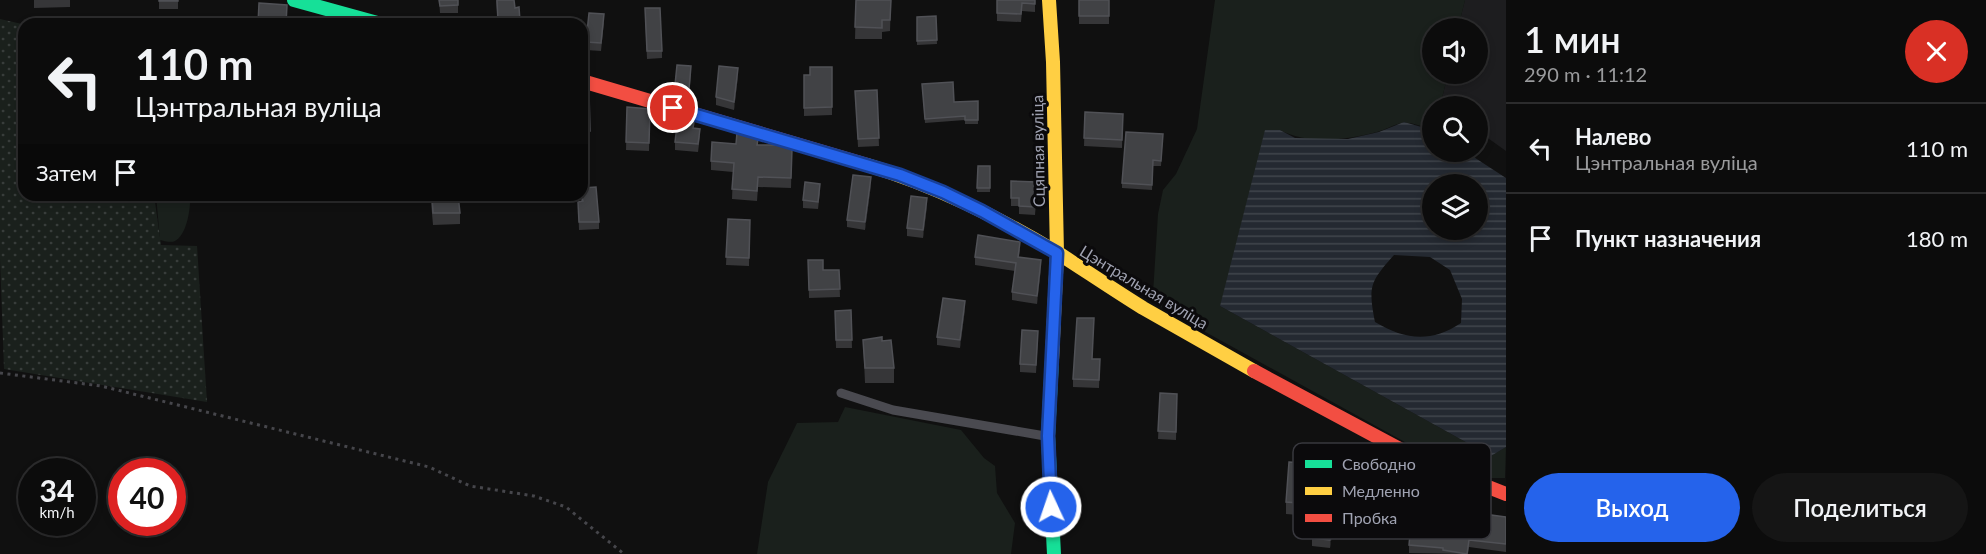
<!DOCTYPE html>
<html lang="ru">
<meta charset="utf-8">
<style>
:root{--surface:#0c0c0c;--page:#151515;--text:#f1f3f6;--muted:#9a9b9d;--line:#2c2c2d;--accent:#2563eb}
body{margin:0;font-family:Lato,sans-serif;background:var(--page);color:var(--text);height:100vh;display:flex;flex-direction:column;font-size:22px;white-space:nowrap}
*{box-sizing:border-box;margin:0}
p{font-size:20px;color:var(--muted)}
.icon{flex:none;width:33px;height:33px;fill:none;stroke:currentColor;stroke-width:2;stroke-linecap:round;stroke-linejoin:round}
.map{position:relative;flex:1;overflow:hidden}
.sheet{display:flex;flex-direction:column;background:var(--surface);width:480px}
.sheet>*{flex:none}
.top-card{position:absolute;left:18px;top:18px;width:570px;height:183px;border-radius:18px;box-shadow:0 3px 9px #0003,0 0 0 2px var(--line);background:#0c0c0c;color:var(--text);overflow:hidden}
.buttons{position:absolute;left:1422px;top:18px;display:grid;gap:12px}
.buttons a{display:grid;place-items:center;width:66px;height:66px;border-radius:50%;background:var(--surface);box-shadow:0 3px 9px #0003,0 0 0 2px var(--line);font-size:30px}
.speed{position:absolute;left:18px;top:458px;display:flex;gap:12px;font-size:30px;font-weight:700;text-align:center}
.speed>*{display:grid;place-content:center;width:78px;height:78px;border-radius:50%;background:var(--surface);box-shadow:0 3px 9px #0003,0 0 0 2px var(--line);line-height:1}
.speed small{font-size:15px;font-weight:400}
.speed .limit{border:9px solid #d22;background:#fff;color:#111}
.pin{position:absolute;display:grid;place-items:center;width:51px;height:51px;color:#fff;margin:-26px;border:3px solid #fff;border-radius:50%;box-shadow:0 2px 6px #0007}
.me{position:absolute;width:66px;margin:-33px;rotate:357deg;stroke-linejoin:round;filter:drop-shadow(0 0 4px #0008)}
.turn{display:flex;align-items:center;gap:21px;height:126px;padding:0 18px;font-size:27px}
.turn .icon{width:78px;height:78px;stroke-width:2.5}
.turn b{display:block;font-size:42px;line-height:51px}
.then{display:flex;align-items:center;height:57px;padding:0 18px;background:#0003;gap:12px;font-size:22px}
.round{display:grid;place-items:center;flex:none;width:63px;height:63px;border-radius:32px;background:var(--page)}
.overview{display:flex;align-items:center;justify-content:space-between;height:102px;padding:0 18px}
h1{font-size:36px;font-weight:600;line-height:45px}
.cta{display:flex;gap:12px;margin-top:auto;padding:12px 18px}
.cta a{flex:1;height:69px;border-radius:36px;background:var(--accent);color:#fff;font-size:24px;font-weight:600;line-height:69px;text-align:center}
.cta a+a{background:var(--page);color:var(--text)}
ul{padding:0;list-style:none}
li{display:flex;align-items:center;gap:18px;height:90px;padding:0 18px;border-top:2px solid var(--line)}
li div{flex:1}
li b{display:block;font-size:22px}
li em{font-style:normal}
main{display:flex;flex:1;min-height:0}
.map>svg:first-child{display:block}
</style>
<main>
<div class="map">
<svg width="1506" height="554" viewBox="0 0 1506 554">
<defs>
<pattern id="garden-dots" width="8" height="8" patternUnits="userSpaceOnUse" patternTransform="scale(1.5)"><rect width="8" height="8" fill="#1a201c"/><path d="M2 2h.1M6 6h.1" fill="none" stroke="#383d3b" stroke-width="1.8" stroke-linecap="round"/></pattern>
<pattern id="water-rules" width="6" height="5" patternUnits="userSpaceOnUse" patternTransform="scale(1.5)"><rect width="6" height="5" fill="#242931"/><path d="M0 2.5h6" fill="none" stroke="#40454c"/></pattern>
</defs>
<rect width="100%" height="100%" fill="#101010"/>
<path fill="#1d1d1f" d="M 1465,0 L 1506,0 L 1506,151 L 1478,131 L 1478,106 L 1440,106 L 1448,74 L 1478,74 L 1478,28 L 1458,28 Z"/>
<path fill="#1a201c" d="M 1215,0 L 1465,0 L 1458,28 L 1432,28 L 1432,74 L 1448,74 L 1440,106 L 1432,106 L 1432,117 L 1426,127 C 1419,126 1410,122 1403,123 C 1394,124 1385,130 1377,132 C 1346,140 1309,145 1280,130 L 1220,306 L 1491,456 L 1506,447 L 1505,478 L 1487,478 L 1432,457 L 1162,308 L 1153,294 L 1158,214 L 1163,190 L 1176,174 L 1197,129 Z
M 156,195 L 190,195 C 191,207 187,235 175,241 C 171,243 164,241 160,240 Z
M 845,407 L 961,430 L 984,458 L 995,466 L 997,493 L 1015,523 L 1011,554 L 757,554 L 768,482 L 797,423 L 838,422 Z"/>
<path fill="url(#garden-dots)" d="M 0,19 L 22,24 L 24,67 L 24,195 L 154,195 L 161,245 L 197,246 L 207,402 L 4,369 L 0,258 Z"/>
<path fill="url(#water-rules)" fill-rule="evenodd" d="M 1404,122 L 1432,130 L 1432,152 L 1466,152 L 1506,178 L 1506,447 L 1491,456 L 1220,306 L 1265,130 L 1280,130 L 1295,138 L 1348,139 L 1379,132 ZM 1432,184 L 1478,184 L 1478,230 L 1432,230 ZM 1394,255 L 1430,257 L 1450,270 L 1462,299 L 1461,323 C 1431,343 1405,340 1375,322 C 1368,286 1370,282 1394,255 Z"/>
<g fill="none" stroke-linecap="round" stroke-linejoin="round">
<path stroke="#46464b" stroke-width="3" stroke-dasharray="3 4.5" stroke-linecap="butt" d="M 0,373 L 101,386 L 429,467 L 470,486 L 534,496 L 566,507 L 624,554"/>
<path stroke="#4a4a50" stroke-width="9" d="M 841,393 L 893,410 L 1045,436"/>
<path stroke="#16e098" stroke-width="14" d="M 294,0 L 381,24
M 1052,360 L 1048,436 L 1054,554"/>
<path stroke="#ffcf43" stroke-width="14" d="M 1049,0 L 1053,62 L 1057,253 L 1052,360
M 867,165 C 935,185 997,217 1058,253 C 1086,271 1114,290 1143,308 C 1180,329 1217,350 1254,371"/>
<path stroke="#f24e42" stroke-width="14" d="M 582,81 L 867,165
M 1254,371 L 1422,461 L 1506,494"/>
</g>
<path fill="#363638" d="M 34,0 L 70,0 L 70,7 L 34,8 Z
M 159,0 L 178,0 L 178,9 L 159,9 Z
M 439,0 L 458,0 L 458,13 L 440,13 Z
M 496,0 L 515,8 L 519,7 L 520,24 L 498,24 Z
M 856,0 L 891,0 L 890,31 L 882,32 L 882,39 L 855,39 Z
M 997,0 L 1035,0 L 1035,12 L 1022,11 L 1021,22 L 997,21 Z
M 1079,0 L 1109,0 L 1109,24 L 1079,24 Z
M 645,16 L 662,51 L 662,58 L 647,59 Z
M 936,16 L 937,44 L 917,45 L 917,17 Z
M 604,22 L 601,51 L 586,50 L 586,42 Z
M 832,67 L 832,115 L 804,116 L 804,75 L 810,75 Z
M 691,74 L 689,97 L 675,93 L 675,85 Z
M 738,76 L 734,110 L 716,105 L 716,97 Z
M 922,84 L 954,102 L 978,101 L 978,124 L 965,124 L 965,120 L 925,123 Z
M 877,90 L 879,146 L 858,147 L 855,91 Z
M 589,91 L 590,139 L 582,139 L 582,92 Z
M 627,107 L 650,109 L 649,151 L 626,150 Z
M 1085,112 L 1123,114 L 1122,148 L 1084,146 Z
M 694,128 L 700,136 L 698,152 L 675,150 L 675,142 Z
M 1163,134 L 1161,166 L 1153,166 L 1152,190 L 1122,188 L 1122,183 Z
M 736,144 L 758,145 L 792,149 L 791,188 L 758,187 L 757,201 L 732,199 L 733,172 L 711,170 L 711,161 Z
M 978,166 L 990,166 L 990,192 L 977,192 Z
M 1011,181 L 1037,190 L 1035,215 L 1019,214 L 1019,206 L 1011,206 Z
M 871,185 L 865,230 L 847,227 L 847,220 Z
M 820,192 L 818,209 L 803,208 L 803,200 Z
M 421,195 L 458,195 L 460,213 L 460,224 L 433,225 L 431,202 L 421,203 Z
M 580,195 L 582,195 L 599,222 L 599,229 L 579,230 L 578,202 L 581,201 Z
M 927,206 L 923,238 L 907,236 L 907,228 Z
M 728,219 L 750,220 L 749,266 L 726,265 Z
M 1020,249 L 1019,257 L 1041,268 L 1037,304 L 1012,300 L 1012,292 L 1015,271 L 975,265 L 975,257 Z
M 808,260 L 823,270 L 839,270 L 840,297 L 809,298 Z
M 965,309 L 960,348 L 937,345 L 937,337 Z
M 851,310 L 852,348 L 836,348 L 835,311 Z
M 1038,339 L 1036,373 L 1020,372 L 1020,364 Z
M 863,340 L 882,341 L 894,368 L 894,383 L 865,383 Z
M 1092,359 L 1100,359 L 1099,388 L 1073,387 L 1073,379 Z
M 1160,393 L 1177,394 L 1176,440 L 1158,439 Z
M 1316,475 L 1312,516 L 1286,514 L 1286,502 Z
M 1366,496 L 1374,496 L 1373,518 L 1348,517 L 1348,509 Z
M 1486,509 L 1485,514 L 1506,517 L 1506,552 L 1469,547 L 1468,554 L 1409,553 L 1409,545 L 1436,512 L 1435,526 L 1461,530 Z
M 1334,522 L 1330,548 L 1312,546 L 1312,538 Z"/>
<path fill="#222223" d="M 738,68 L 738,76 L 734,110 L 734,102 Z
M 871,177 L 871,185 L 865,230 L 865,222 Z
M 927,198 L 927,206 L 923,238 L 923,230 Z
M 1041,260 L 1041,268 L 1037,304 L 1037,296 Z
M 965,301 L 965,309 L 960,348 L 960,340 Z
M 1316,464 L 1316,475 L 1312,516 L 1312,504 Z
M 1334,514 L 1334,522 L 1330,548 L 1330,540 Z"/>
<path fill="#414245" stroke="#505156" stroke-width="1.5" d="M 159,0 L 178,0 L 178,1 L 159,1 Z
M 439,0 L 458,0 L 458,5 L 440,6 Z
M 497,0 L 514,0 L 515,8 L 519,7 L 520,21 L 498,22 Z
M 856,0 L 891,0 L 890,20 L 882,20 L 882,28 L 855,27 Z
M 997,0 L 1035,0 L 1035,4 L 1022,3 L 1021,14 L 997,13 Z
M 1079,0 L 1109,0 L 1109,16 L 1079,16 Z
M 259,3 L 287,5 L 286,24 L 258,24 Z
M 645,8 L 660,8 L 662,51 L 647,51 Z
M 589,13 L 604,14 L 601,43 L 586,42 Z
M 936,16 L 937,40 L 917,41 L 917,17 Z
M 525,17 L 549,20 L 549,24 L 525,24 Z
M 301,19 L 318,19 L 319,24 L 301,24 Z
M 677,65 L 691,66 L 689,89 L 675,85 Z
M 719,66 L 738,68 L 734,102 L 716,97 Z
M 810,67 L 832,67 L 832,107 L 804,108 L 804,75 L 810,75 Z
M 953,82 L 954,102 L 978,101 L 978,120 L 965,120 L 965,116 L 925,119 L 922,84 Z
M 877,90 L 879,138 L 858,139 L 855,91 Z
M 589,91 L 590,131 L 582,131 L 582,92 Z
M 627,107 L 650,109 L 649,143 L 626,142 Z
M 1085,112 L 1123,114 L 1122,140 L 1084,138 Z
M 678,117 L 694,122 L 693,128 L 700,129 L 698,144 L 675,142 Z
M 1126,132 L 1163,134 L 1161,161 L 1153,160 L 1152,185 L 1122,183 Z
M 737,133 L 758,139 L 757,145 L 780,145 L 792,149 L 791,178 L 758,177 L 757,191 L 732,189 L 734,163 L 711,161 L 712,142 L 736,144 Z
M 978,166 L 990,166 L 990,188 L 977,188 Z
M 853,175 L 871,177 L 865,222 L 847,220 Z
M 1011,181 L 1037,182 L 1035,207 L 1019,206 L 1019,198 L 1011,198 Z
M 805,182 L 820,184 L 818,202 L 803,200 Z
M 596,187 L 599,222 L 579,222 L 578,202 L 583,201 L 581,195 L 582,188 Z
M 432,195 L 458,195 L 460,213 L 433,213 Z
M 911,196 L 927,198 L 923,230 L 907,228 Z
M 728,219 L 750,220 L 749,258 L 726,257 Z
M 978,235 L 1020,242 L 1018,257 L 1041,260 L 1037,296 L 1012,292 L 1016,263 L 975,257 Z
M 808,260 L 823,260 L 823,270 L 839,270 L 840,289 L 809,290 Z
M 943,298 L 965,301 L 960,340 L 937,337 Z
M 851,310 L 852,340 L 836,340 L 835,311 Z
M 1077,318 L 1094,318 L 1092,359 L 1100,359 L 1099,380 L 1073,379 Z
M 1022,330 L 1038,331 L 1036,365 L 1020,364 Z
M 882,337 L 882,341 L 891,340 L 894,368 L 865,368 L 863,340 Z
M 1160,393 L 1177,394 L 1176,432 L 1158,431 Z
M 1289,462 L 1316,464 L 1312,504 L 1286,502 Z
M 1466,498 L 1486,501 L 1484,514 L 1506,517 L 1506,544 L 1469,540 L 1467,554 L 1443,550 L 1443,548 L 1409,545 L 1413,502 L 1436,504 L 1435,526 L 1461,530 Z
M 1315,511 L 1334,514 L 1330,540 L 1312,538 Z"/>
<g fill="none" stroke-linecap="round" stroke-linejoin="round">
<defs>
<path id="route" d="M 673,108 L 900,175 L 943,192 L 982,211 L 1057,253 L 1048,436 L 1051,507"/>
</defs>
<use href="#route" stroke="#184099" stroke-width="15"/>
<use href="#route" stroke="#2563eb" stroke-width="10"/>
</g>
<g text-anchor="middle" stroke-width="6" stroke-linejoin="round" paint-order="stroke">
<g font-size="16" fill="#a0a3b2" stroke="#0b0a0c">
<text transform="translate(1038 151) rotate(-91)" y="6">Сцяпная вуліца</text>
<text transform="translate(1144 287) rotate(31)" y="6">Цэнтральная вуліца</text>
</g>
</g>
<rect x="1293" y="443" width="198" height="96" rx="9" fill="#0b0a0c" stroke="#38383e" stroke-width="1.5"/>
<rect x="1305" y="460" width="27" height="8" fill="#16e098"/>
<rect x="1305" y="487" width="27" height="8" fill="#ffcf43"/>
<rect x="1305" y="514" width="27" height="8" fill="#f24e42"/>
<g font-size="16" fill="#a0a3b2">
<text x="1342" y="470">Свободно</text>
<text x="1342" y="497">Медленно</text>
<text x="1342" y="524">Пробка</text>
</g>
</svg>
<div class="buttons">
<a><svg class="icon" aria-label="sound" viewBox="0 0 24 24"><path d="M4 9h4l5-4v14l-5-4H4zM17 9q2 3 0 6"/></svg></a>
<a><svg class="icon" aria-label="search" viewBox="0 0 24 24"><circle cx="10" cy="10" r="6"/><path d="M15 15l6 6"/></svg></a>
<a><svg class="icon" aria-label="layers" viewBox="0 0 24 24"><path d="M12 4l9 5-9 5-9-5zM3 14l9 5 9-5"/></svg></a>
</div>
<div class="speed"><div>34<small>km/h</small></div><div class="limit">40</div></div>
<div class="pin" style="left:673px;top:108px;background:#d93025"><svg class="icon" aria-label="arrive" viewBox="0 0 24 24"><path d="M6 21V4h12l-3 4 3 4H6"/></svg></div>
<svg class="me" style="left:1051px;top:507px" viewBox="-20 -20 40 40"><circle r="17" fill="#2563eb" stroke="#fff" stroke-width="3"/><path d="M0-11L8 9 0 5-8 9z" fill="#fff"/></svg>
<div class="top-card">
<div class="turn"><svg class="icon" aria-label="left" viewBox="0 0 24 24"><path d="M17 20v-9H6M10 6l-5 5 5 5"/></svg><div><b>110 m</b>Цэнтральная вуліца</div></div>
<div class="then">Затем<svg class="icon" aria-label="arrive" viewBox="0 0 24 24"><path d="M6 21V4h12l-3 4 3 4H6"/></svg></div>
</div>
</div>
<section class="sheet">
<div class="overview"><div><h1>1 мин</h1><p>290 m · 11:12</p></div><a class="round" style="background:#d93025;color:#fff"><svg class="icon" aria-label="close" viewBox="0 0 24 24"><path d="M6 6l12 12M18 6L6 18"/></svg></a></div>
<ul>
<li><svg class="icon" aria-label="left" viewBox="0 0 24 24"><path d="M17 20v-9H6M10 6l-5 5 5 5"/></svg><div><b>Налево</b><p>Цэнтральная вуліца</p></div><em>110 m</em></li>
<li><svg class="icon" aria-label="arrive" viewBox="0 0 24 24"><path d="M6 21V4h12l-3 4 3 4H6"/></svg><div><b>Пункт назначения</b></div><em>180 m</em></li>
</ul>
<div class="cta"><a>Выход</a><a>Поделиться</a></div>
</section>
</main>
